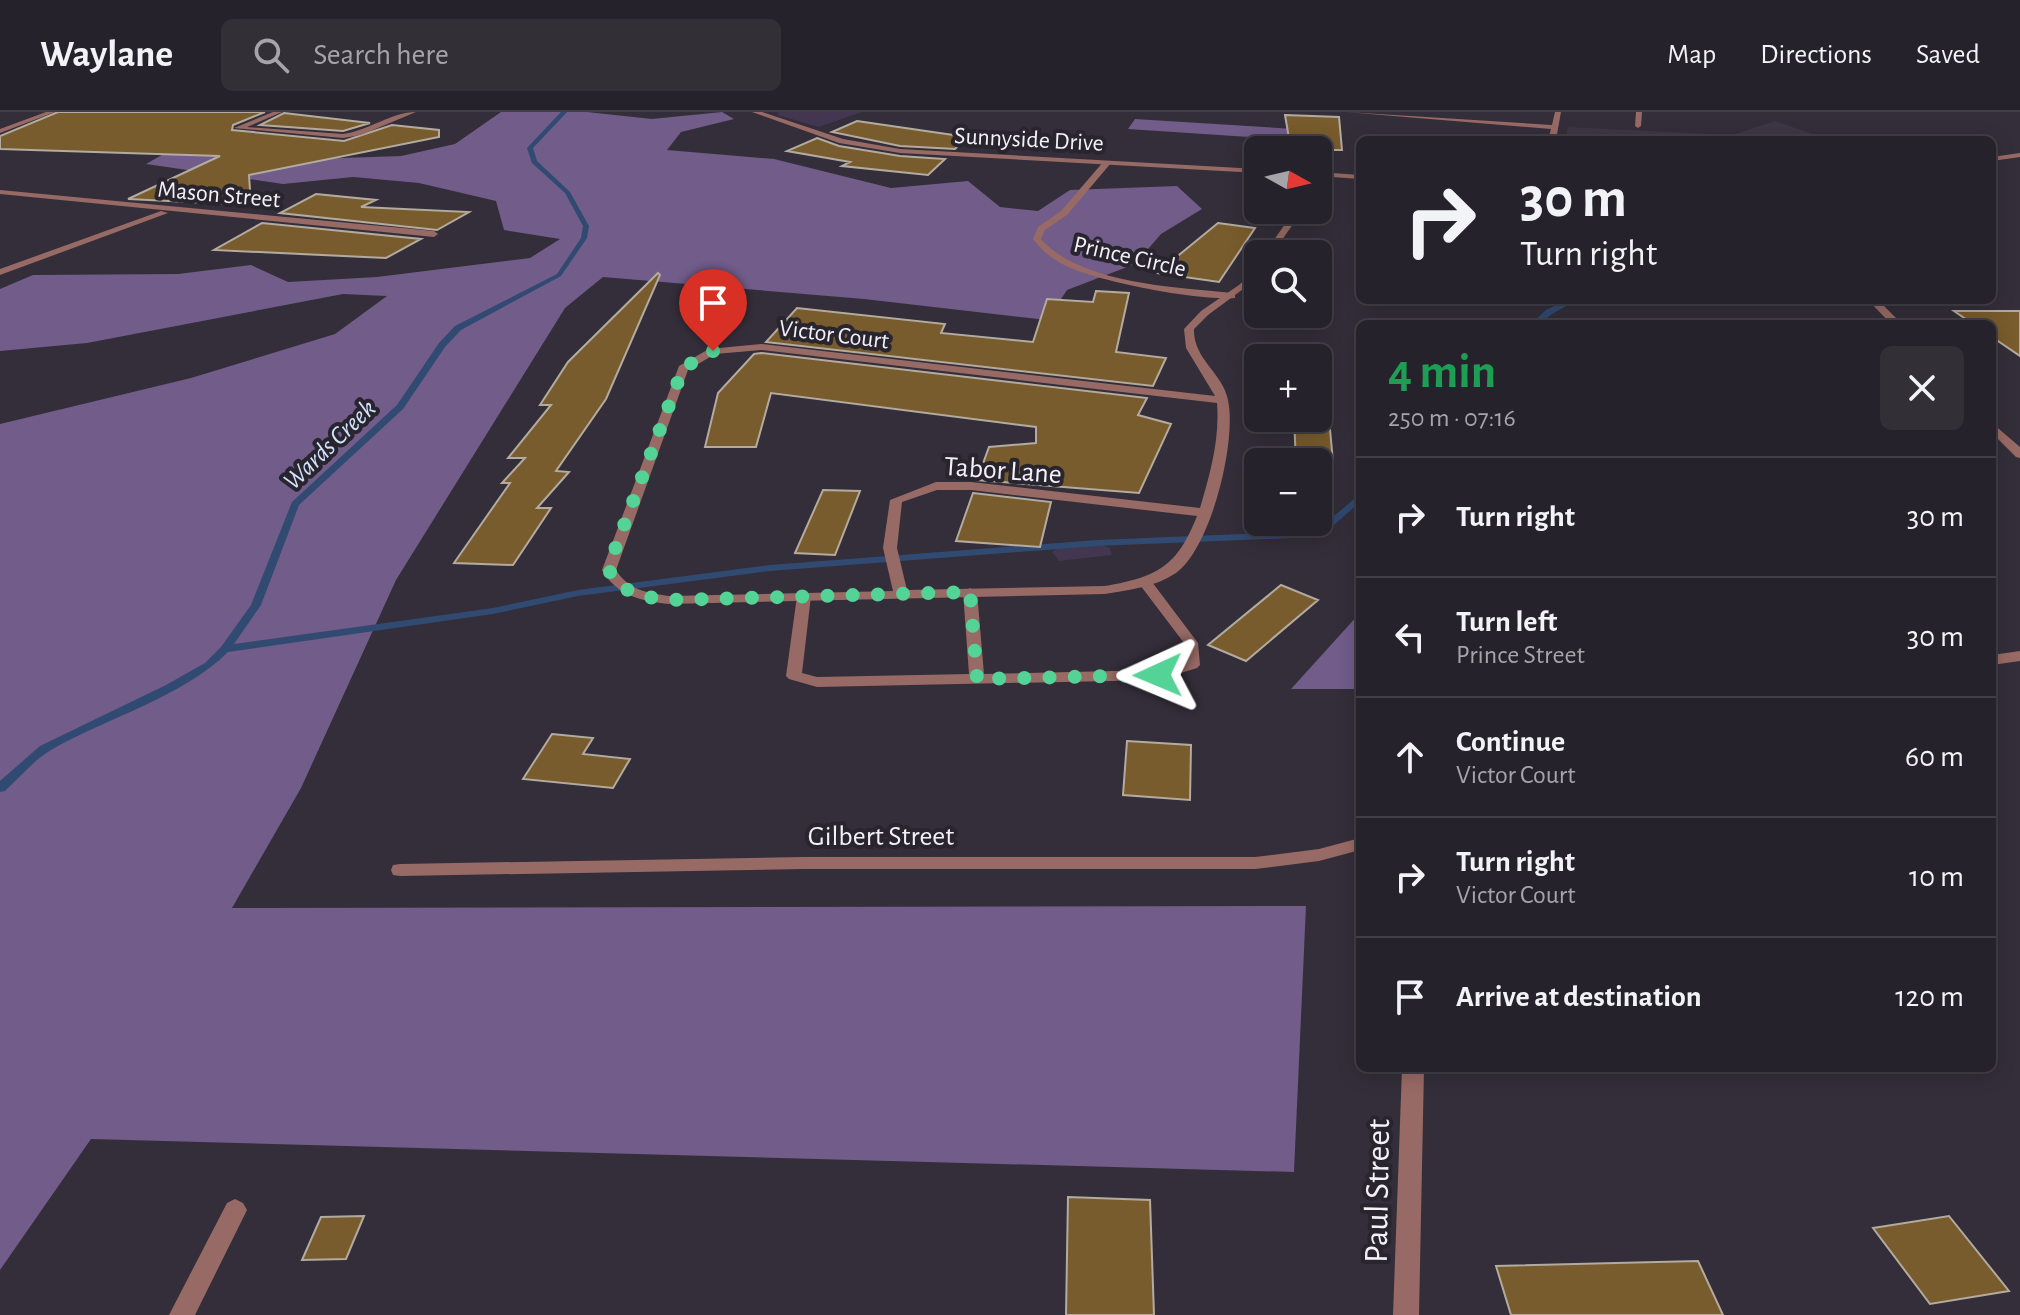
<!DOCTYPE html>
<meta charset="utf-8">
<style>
:root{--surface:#26222b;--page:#322f37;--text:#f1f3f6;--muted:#a4a4a9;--line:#423f47}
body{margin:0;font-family:"Alegreya Sans",sans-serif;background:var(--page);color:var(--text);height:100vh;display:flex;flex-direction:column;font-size:30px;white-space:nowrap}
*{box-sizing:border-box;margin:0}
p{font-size:26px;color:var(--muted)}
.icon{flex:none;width:44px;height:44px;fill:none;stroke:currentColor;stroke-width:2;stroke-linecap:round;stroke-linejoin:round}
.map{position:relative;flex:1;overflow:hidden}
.side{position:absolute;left:1356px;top:208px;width:640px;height:752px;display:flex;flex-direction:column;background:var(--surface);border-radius:12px;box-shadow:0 4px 20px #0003,0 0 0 2px var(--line)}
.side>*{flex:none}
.top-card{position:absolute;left:1356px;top:24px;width:640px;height:168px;border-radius:12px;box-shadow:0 4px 20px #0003,0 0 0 2px var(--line);background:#26222b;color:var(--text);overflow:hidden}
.needle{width:52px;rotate:98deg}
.tools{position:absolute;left:1244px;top:24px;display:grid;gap:16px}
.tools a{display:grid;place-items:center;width:88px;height:88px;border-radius:12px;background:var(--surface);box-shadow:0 4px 20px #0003,0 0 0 2px var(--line);font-size:40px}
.pin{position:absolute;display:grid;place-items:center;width:68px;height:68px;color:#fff;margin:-82px -34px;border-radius:50% 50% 50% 0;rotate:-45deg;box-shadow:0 0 8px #0007}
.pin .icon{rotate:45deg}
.me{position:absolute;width:88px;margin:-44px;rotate:269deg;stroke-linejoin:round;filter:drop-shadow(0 0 6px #0008)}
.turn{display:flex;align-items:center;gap:28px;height:168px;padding:0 32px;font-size:36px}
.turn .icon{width:104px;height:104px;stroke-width:2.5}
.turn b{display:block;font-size:56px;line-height:68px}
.round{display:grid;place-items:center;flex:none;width:84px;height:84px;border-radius:12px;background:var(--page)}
.head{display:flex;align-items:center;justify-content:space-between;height:136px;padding:0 32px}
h1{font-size:48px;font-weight:700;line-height:60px;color:#1e9e55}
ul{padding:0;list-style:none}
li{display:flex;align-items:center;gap:24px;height:120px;padding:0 32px;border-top:2px solid var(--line)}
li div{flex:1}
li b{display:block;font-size:30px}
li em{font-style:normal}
header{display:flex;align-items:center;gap:48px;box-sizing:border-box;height:112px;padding:0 40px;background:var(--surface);border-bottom:2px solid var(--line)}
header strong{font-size:38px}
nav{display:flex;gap:44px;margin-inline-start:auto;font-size:28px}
.search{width:560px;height:72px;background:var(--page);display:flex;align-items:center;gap:20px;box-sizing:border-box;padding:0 28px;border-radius:12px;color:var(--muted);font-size:30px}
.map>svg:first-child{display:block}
</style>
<header>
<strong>Waylane</strong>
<div class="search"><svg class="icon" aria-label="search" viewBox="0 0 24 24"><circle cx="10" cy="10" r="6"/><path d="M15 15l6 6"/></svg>Search here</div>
<nav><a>Map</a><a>Directions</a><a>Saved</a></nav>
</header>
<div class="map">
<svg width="2020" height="1203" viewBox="0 0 2020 1203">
<rect width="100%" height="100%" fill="#332e39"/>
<path fill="#3d3646" d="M 1775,9 L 1830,28 L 1565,28 L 1568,15 L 1732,23 Z"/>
<path fill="#423651" d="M 779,0 L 862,0 L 819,15 L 777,3 Z
M 1101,433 L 1110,436 L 1112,443 L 1059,449 L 1052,440 L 1058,436 Z"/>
<path fill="#715c8a" d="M 501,0 L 587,0 L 652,7 L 722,0 L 734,7 L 681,20 L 667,38 L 774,47 L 891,76 L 968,69 L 1000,95 L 1038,99 L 1070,78 L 1177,74 L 1202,97 L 1161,122 L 1135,152 L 1067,178 L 1047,208 L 864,187 L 603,165 L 565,196 L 396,468 L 301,676 L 232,796 L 1306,794 L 1294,1060 L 91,1027 L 0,1158 L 0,312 L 191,266 L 335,222 L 387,184 L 343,182 L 87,231 L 0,239 L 0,177 L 33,163 L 178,162 L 251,153 L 288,170 L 377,165 L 530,146 L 560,127 L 504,118 L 496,89 L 419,71 L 353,65 L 283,72 L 146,52 L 167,40 L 282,48 L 401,44 L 455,32 Z
M 1135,7 L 1326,19 L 1323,30 L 1128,17 Z
M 1360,489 L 1360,577 L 1291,577 L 1359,502 Z"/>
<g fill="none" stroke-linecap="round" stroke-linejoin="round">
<path fill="#314a72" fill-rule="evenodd" d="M 561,0 L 567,0 L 533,36 L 537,49 L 570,80 L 589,114 L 587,126 L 561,164 L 461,218 L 445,235 L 403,297 L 299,393 L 261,493 L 234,532 L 493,496 L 578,478 L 770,453 L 1097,428 L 1292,420 L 1328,409 L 1360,382 L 1360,390 L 1334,413 L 1293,426 L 1097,434 L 770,459 L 578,484 L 493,502 L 228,540 C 183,585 106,606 51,638 C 34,648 19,666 5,679 L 0,680 L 0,669 L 40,634 L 166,573 L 205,551 L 221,535 L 251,493 L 292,390 L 397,293 L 439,231 L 455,214 L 557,162 L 581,126 L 583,114 L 565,81 L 532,51 L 527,36 Z
M 1567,188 L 1577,188 L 1552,202 L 1539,212 L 1531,212 L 1546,198 Z"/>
</g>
<path fill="#795c2d" stroke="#b3ab9f" stroke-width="2" d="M 58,0 L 265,0 L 233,13 L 232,18 L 344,29 L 392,13 L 439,18 L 439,25 L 249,63 L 251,93 L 128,87 L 220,44 L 0,37 L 0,24 Z
M 284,1 L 370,11 L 343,19 L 260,13 Z
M 1285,3 L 1339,5 L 1342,38 L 1291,38 Z
M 857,9 L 967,25 L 955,37 L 900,34 L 832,20 Z
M 817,26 L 839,34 L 900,44 L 945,47 L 928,63 L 842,54 L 850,50 L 787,39 Z
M 316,82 L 376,88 L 361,95 L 469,100 L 437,118 L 280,101 Z
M 262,111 L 421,127 L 386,146 L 214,138 Z
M 1218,111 L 1255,116 L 1219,170 L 1157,161 Z
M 658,161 L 660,163 L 606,287 L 556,359 L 569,360 L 537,396 L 551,396 L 513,453 L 454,451 L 510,371 L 502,371 L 525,346 L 508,346 L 551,293 L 540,293 L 568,250 Z
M 1096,179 L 1129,181 L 1116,240 L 1166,246 L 1153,274 L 766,230 L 797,196 L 945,212 L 941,221 L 1033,230 L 1047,187 L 1093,190 Z
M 1954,199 L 2020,199 L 2020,244 L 1992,225 L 1992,212 L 1973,212 Z
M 761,241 L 1147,286 L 1138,303 L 1171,312 L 1139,381 L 977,368 L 989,335 L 1036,331 L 1036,315 L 771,281 L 756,335 L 705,335 L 718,281 L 754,242 Z
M 1294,306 L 1329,306 L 1333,350 L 1296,350 Z
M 823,378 L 860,379 L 835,443 L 795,441 Z
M 973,381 L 1051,390 L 1040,435 L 956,429 Z
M 1281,473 L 1318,488 L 1246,549 L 1208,533 Z
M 552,622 L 593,626 L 583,642 L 630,647 L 613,676 L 523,667 Z
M 1127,629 L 1191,633 L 1190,688 L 1123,683 Z
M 1068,1085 L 1150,1088 L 1154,1203 L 1066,1203 Z
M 364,1104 L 346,1147 L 302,1148 L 321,1105 Z
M 1949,1104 L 2009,1179 L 1930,1192 L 1873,1116 Z
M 1698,1149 L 1723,1203 L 1511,1203 L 1496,1154 Z"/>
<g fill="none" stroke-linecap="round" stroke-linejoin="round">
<path fill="#986a65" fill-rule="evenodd" d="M 1104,49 L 1111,51 L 1067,103 L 1045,118 L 1041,127 C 1081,172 1175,175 1232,181 L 1235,182 L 1235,186 C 1198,189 1100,170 1066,154 C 1052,147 1042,139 1033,127 L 1038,115 L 1061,99 Z
M 1144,465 L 1149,466 L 1198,531 L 1200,553 L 1197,556 L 1158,568 L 817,575 L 789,567 L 786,564 L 797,484 L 804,480 L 811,484 L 802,561 L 817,565 L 969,562 L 963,480 L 970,476 L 977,480 L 984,562 L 1157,558 L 1184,550 L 1184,531 L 1137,469 Z"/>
<path fill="#986a65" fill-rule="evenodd" d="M 46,0 L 55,0 L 0,21 L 0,17 Z
M 273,0 L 282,0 L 247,15 L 343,22 C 368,19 391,0 416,0 L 361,23 L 343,26 L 234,16 Z
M 752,0 L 762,0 L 843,27 L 900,37 L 1258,57 L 1258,61 L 900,41 L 839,31 Z
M 1346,0 L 1552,13 L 1555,0 L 1561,0 L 1556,28 L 1548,28 L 1551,17 Z
M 1636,0 L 1642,0 L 1641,14 L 1638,16 L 1635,14 Z
M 2020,41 L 2020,45 L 1992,49 L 1992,45 Z
M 1318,60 L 1360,63 L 1360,67 L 1318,64 Z
M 0,78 L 434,119 L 438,122 L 434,125 L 0,82 Z
M 1295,98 L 1303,98 L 1272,142 L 1264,142 Z
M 161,99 L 168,101 L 0,163 L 0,157 Z
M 1258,155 L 1258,164 L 1254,169 L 1208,203 L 1194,217 C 1193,247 1223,261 1228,288 C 1237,329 1211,436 1176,461 C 1155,475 1129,478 1105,482 L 669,492 C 641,489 617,484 602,458 L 679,254 L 709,237 L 761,232 L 1215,284 L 1186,236 L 1184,217 L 1201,199 L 1239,173 ZM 761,238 L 1217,291 C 1220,327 1210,362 1200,396 L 971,370 L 936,370 L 890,388 L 883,436 L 893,479 L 669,484 C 648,481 628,478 616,458 L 688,258 L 715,242 ZM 937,378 L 971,378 L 1197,404 C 1177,455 1157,465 1105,474 L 907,478 L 897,436 L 902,390 Z
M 1868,188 L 1878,188 L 1902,212 L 1891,212 Z
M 1992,311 L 2020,335 L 2020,346 L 2016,345 L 1992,321 Z
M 2020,539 L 2020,549 L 1992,553 L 1992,543 Z
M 1360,726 L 1360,738 L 1319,749 L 1255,757 L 804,757 L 400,764 L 393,763 L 391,758 L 393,753 L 400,752 L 804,745 L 1255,745 L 1319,737 Z
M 1402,956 L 1424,956 L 1419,1203 L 1393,1203 Z
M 235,1087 L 243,1091 L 247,1098 L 195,1203 L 169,1203 L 227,1091 Z"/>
</g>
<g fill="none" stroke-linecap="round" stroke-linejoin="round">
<path stroke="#53d396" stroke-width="14" stroke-dasharray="0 25.2" d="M 713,239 L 683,256 L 611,448 L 609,458 C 620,482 645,485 669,488 L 970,480 L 977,567 L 1158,563"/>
</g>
<g text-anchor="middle" stroke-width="8" stroke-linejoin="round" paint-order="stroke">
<g font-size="24" fill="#f3f0f7" stroke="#29252f">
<text transform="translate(1029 27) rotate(3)" y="8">Sunnyside Drive</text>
<text transform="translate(219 82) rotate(5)" y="8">Mason Street</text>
<text transform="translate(1130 144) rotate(13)" y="8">Prince Circle</text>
<text transform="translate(834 222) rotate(7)" y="8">Victor Court</text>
</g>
<g font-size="26" font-style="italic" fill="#d0e2fd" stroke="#29252f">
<text transform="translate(329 332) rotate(-44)" y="9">Wards Creek</text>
</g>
<g font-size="28" fill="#f3f0f7" stroke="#29252f">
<text transform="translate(1003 357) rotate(4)" y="10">Tabor Lane</text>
<text x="881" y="733">Gilbert Street</text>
</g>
<g font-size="34" fill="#f3f0f7" stroke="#29252f">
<text transform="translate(1376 1079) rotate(-89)" y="12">Paul Street</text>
</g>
</g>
</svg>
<div class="tools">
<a><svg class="needle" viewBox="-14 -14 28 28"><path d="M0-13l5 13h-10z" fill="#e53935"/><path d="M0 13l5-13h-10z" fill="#a4a4a9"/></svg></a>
<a><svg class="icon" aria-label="search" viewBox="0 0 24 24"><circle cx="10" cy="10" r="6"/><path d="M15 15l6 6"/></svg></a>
<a>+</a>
<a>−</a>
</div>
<div class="pin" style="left:713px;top:239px;background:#d93025"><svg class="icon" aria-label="arrive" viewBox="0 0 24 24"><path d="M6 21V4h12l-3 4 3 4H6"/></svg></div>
<svg class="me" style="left:1158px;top:563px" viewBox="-20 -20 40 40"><path d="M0-17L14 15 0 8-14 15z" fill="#53d396" stroke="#fff" stroke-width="4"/></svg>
<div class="top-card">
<div class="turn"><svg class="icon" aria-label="right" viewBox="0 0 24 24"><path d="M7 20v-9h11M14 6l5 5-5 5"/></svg><div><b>30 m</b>Turn right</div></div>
</div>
<section class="side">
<div class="head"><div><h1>4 min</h1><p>250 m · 07:16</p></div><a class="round"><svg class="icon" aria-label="close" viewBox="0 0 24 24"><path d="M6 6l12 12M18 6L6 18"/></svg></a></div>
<ul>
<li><svg class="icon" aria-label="right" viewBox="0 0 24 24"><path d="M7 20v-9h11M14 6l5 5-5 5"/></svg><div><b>Turn right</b></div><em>30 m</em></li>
<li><svg class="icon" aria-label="left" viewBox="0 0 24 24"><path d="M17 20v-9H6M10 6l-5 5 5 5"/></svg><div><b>Turn left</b><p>Prince Street</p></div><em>30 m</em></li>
<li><svg class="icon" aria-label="ahead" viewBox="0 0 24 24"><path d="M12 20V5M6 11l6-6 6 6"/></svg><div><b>Continue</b><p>Victor Court</p></div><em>60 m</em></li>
<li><svg class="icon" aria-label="right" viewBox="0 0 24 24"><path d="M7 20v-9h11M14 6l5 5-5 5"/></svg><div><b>Turn right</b><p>Victor Court</p></div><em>10 m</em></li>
<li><svg class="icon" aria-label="arrive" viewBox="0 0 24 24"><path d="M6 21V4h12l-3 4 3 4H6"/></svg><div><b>Arrive at destination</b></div><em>120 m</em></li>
</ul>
</section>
</div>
